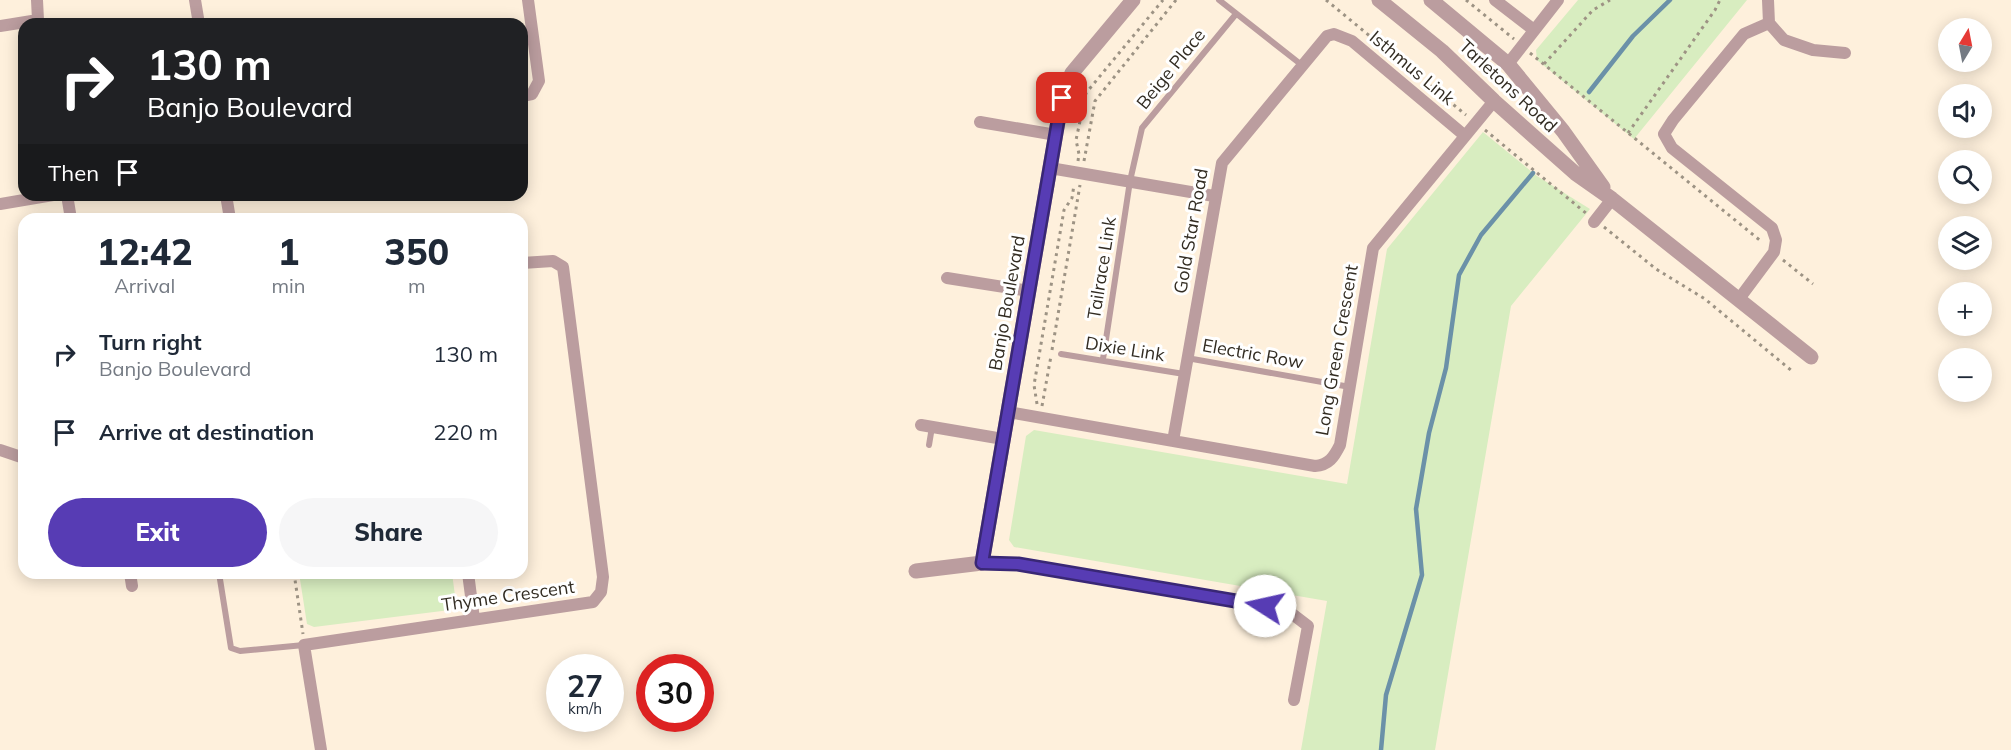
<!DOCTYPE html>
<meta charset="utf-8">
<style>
:root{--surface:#fff;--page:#f6f6f7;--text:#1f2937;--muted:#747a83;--accent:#573cb4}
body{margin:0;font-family:Mulish,sans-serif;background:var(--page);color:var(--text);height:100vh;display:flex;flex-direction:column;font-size:22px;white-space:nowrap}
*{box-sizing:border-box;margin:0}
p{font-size:20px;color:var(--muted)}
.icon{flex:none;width:33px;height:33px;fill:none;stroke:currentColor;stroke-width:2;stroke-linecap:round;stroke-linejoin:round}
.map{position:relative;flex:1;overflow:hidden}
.panel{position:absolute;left:18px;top:213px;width:510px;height:366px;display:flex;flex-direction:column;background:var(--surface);border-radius:18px;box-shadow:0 3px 15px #0003}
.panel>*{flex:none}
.top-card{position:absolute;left:18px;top:18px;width:510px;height:183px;border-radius:18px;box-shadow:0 3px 15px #0003;background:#202124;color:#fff;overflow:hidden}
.needle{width:39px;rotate:10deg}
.controls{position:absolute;left:1938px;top:18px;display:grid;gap:12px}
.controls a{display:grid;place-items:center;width:54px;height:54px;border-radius:50%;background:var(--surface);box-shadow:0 3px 15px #0003;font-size:30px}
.speed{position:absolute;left:546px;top:654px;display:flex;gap:12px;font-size:30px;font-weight:700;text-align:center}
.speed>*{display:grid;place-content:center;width:78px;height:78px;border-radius:50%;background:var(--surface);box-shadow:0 3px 15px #0003;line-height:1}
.speed small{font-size:15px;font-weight:400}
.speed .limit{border:9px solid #d22;background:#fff;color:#111}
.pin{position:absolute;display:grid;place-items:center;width:51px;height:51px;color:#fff;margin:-26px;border-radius:12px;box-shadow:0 3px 9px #0006}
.me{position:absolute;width:66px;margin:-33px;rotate:280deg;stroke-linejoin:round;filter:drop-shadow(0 0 4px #0008)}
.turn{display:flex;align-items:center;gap:21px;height:126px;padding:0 30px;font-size:27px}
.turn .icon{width:78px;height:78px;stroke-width:2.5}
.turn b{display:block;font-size:42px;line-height:51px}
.then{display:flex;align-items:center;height:57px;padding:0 30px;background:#0003;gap:12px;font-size:22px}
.eta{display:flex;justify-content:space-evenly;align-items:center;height:102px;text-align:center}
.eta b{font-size:36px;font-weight:800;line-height:42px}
.cta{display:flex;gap:12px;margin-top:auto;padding:12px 30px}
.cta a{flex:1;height:69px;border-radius:36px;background:var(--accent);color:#fff;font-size:24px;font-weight:800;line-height:69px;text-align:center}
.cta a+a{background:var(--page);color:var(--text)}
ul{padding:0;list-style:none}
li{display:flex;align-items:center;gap:18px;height:78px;padding:0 30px}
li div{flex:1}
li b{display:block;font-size:22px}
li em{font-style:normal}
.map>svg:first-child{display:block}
</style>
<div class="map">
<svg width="2011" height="750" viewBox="0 0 2011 750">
<rect width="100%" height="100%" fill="#fef0dc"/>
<path fill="#d8edc0" d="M 1578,0 L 1747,0 L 1634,139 L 1537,60 L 1536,50 Z
M 1483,132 L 1537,176 L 1590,209 L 1511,306 L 1435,750 L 1301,750 L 1327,601 L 1014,547 L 1009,540 L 1026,436 L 1034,430 L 1347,484 L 1387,249 Z
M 299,573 L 452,573 L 456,603 L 450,610 L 314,627 L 307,624 Z"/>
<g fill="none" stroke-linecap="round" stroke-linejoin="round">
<path stroke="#6b91a8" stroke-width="4.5" d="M 1589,92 L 1633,36 L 1670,0
M 1381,750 L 1386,695 L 1422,575 L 1416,509 L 1429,433 L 1446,368 L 1459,275 L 1481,235 L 1533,173"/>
<path stroke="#9d9384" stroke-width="3" stroke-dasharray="3 4.5" stroke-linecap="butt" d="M 1326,0 L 1466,115
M 1466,0 L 1514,39
M 1530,53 L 1762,242
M 1544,64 L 1593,10 L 1610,0
M 1485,130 L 1587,214
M 1628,133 L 1715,10 L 1720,0
M 1078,161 L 1079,154 L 1076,140 L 1086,93 L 1163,0
M 1084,161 L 1095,101 L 1176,0
M 1604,227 L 1656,269 L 1705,299 L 1792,371
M 1783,260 L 1813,284
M 1052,350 L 1080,185
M 1037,404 L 1034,385 L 1064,210 L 1072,198 L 1074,185
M 1042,406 L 1051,356
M 294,573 L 303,634"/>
<path stroke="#bb9d9f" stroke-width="6" d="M 1219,0 L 1303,66
M 1061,354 L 1184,374
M 1187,358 L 1350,387
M 1103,359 L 1130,181 L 1142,128 L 1236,14
M 929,445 L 932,427
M 219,573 L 231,648 L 240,651 L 304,645"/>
<path stroke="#bb9d9f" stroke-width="12" d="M 195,0 L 199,24
M 1495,0 L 1534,30
M 1768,0 L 1769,23
M 1769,23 L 1784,40 L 1813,50 L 1845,53
M 0,26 L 38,20 L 37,0
M 1508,64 L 1558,0
M 522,96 L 532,94 L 539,81 L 528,0
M 980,122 L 1056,135
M 1050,168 L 1214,196
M 67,195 L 71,219
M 226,195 L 230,219
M 0,204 L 53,195
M 1594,222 L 1612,199
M 947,278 L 1029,291
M 1739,299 L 1774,252 L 1776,240 L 1772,228 L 1672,148 L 1664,134 L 1673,120 L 1744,34 L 1769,23
M 1008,412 L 1315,466 C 1329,465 1334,457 1340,445 L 1373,248 L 1494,101
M 921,425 L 1003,439
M 1173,441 L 1222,163 L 1327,36 L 1334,34 L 1352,41 L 1464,135
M 0,450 L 24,458
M 982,563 L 1018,564 L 1287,610 L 1308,626 L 1294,700
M 130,573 L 132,586
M 468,573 L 474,619
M 321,750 L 304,645 L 593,602 L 601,592 L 603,577 L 563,267 L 553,261 L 522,263"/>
<path stroke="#bb9d9f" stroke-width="15" d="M 1379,0 L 1442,51 L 1494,101 L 1575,173 L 1612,199 L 1811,357
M 1431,0 L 1508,64 L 1563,131 L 1603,187
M 916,571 L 982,563 L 1062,98 L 1072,73 L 1133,0"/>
</g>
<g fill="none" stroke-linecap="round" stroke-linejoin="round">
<defs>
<path id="route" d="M 1062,98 L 982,563 L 1018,564 L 1265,606"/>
</defs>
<use href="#route" stroke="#392775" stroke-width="15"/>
<use href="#route" stroke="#573cb4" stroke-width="10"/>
</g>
<g text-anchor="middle" stroke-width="6" stroke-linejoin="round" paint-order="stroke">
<g font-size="18" fill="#322c22" stroke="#fff">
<text transform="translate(1412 68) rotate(40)" y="6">Isthmus Link</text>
<text transform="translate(1171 69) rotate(-51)" y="6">Beige Place</text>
<text transform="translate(1508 86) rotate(43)" y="6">Tarletons Road</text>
<text transform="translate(1191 231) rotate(-80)" y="6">Gold Star Road</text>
<text transform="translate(1102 268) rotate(-81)" y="6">Tailrace Link</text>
<text transform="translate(1007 303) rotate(-80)" y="6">Banjo Boulevard</text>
<text transform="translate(1125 349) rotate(9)" y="6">Dixie Link</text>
<text transform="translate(1337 350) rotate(-80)" y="6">Long Green Crescent</text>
<text transform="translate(1253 354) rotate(10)" y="6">Electric Row</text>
<text transform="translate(508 596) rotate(-8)" y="6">Thyme Crescent</text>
</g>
</g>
</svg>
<div class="controls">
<a><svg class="needle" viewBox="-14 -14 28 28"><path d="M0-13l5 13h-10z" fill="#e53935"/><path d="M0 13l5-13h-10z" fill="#747a83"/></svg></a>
<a><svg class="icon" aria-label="sound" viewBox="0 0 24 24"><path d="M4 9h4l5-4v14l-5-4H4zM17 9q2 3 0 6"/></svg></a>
<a><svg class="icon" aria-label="search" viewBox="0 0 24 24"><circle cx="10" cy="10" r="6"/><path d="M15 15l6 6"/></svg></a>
<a><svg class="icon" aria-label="layers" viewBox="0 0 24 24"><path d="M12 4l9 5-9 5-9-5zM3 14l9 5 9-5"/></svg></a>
<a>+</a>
<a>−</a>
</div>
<div class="speed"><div>27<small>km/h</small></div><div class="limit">30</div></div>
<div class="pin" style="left:1062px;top:98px;background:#d93025"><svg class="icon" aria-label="arrive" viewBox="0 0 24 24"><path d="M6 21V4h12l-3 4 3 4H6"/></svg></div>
<svg class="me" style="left:1265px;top:606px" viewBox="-20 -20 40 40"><circle r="19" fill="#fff"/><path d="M0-13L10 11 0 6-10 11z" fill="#573cb4"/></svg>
<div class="top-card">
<div class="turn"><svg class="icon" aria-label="right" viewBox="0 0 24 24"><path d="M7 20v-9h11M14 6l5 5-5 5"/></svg><div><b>130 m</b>Banjo Boulevard</div></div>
<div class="then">Then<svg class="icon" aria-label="arrive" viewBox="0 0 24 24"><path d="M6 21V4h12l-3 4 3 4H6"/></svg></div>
</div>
<section class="panel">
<div class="eta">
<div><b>12:42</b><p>Arrival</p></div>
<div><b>1</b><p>min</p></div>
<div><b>350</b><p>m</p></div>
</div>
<ul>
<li><svg class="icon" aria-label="right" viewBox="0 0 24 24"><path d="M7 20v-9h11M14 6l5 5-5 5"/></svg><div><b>Turn right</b><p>Banjo Boulevard</p></div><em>130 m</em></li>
<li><svg class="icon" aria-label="arrive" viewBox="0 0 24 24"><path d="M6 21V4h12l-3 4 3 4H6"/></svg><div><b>Arrive at destination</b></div><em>220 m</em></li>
</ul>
<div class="cta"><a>Exit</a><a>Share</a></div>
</section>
</div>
